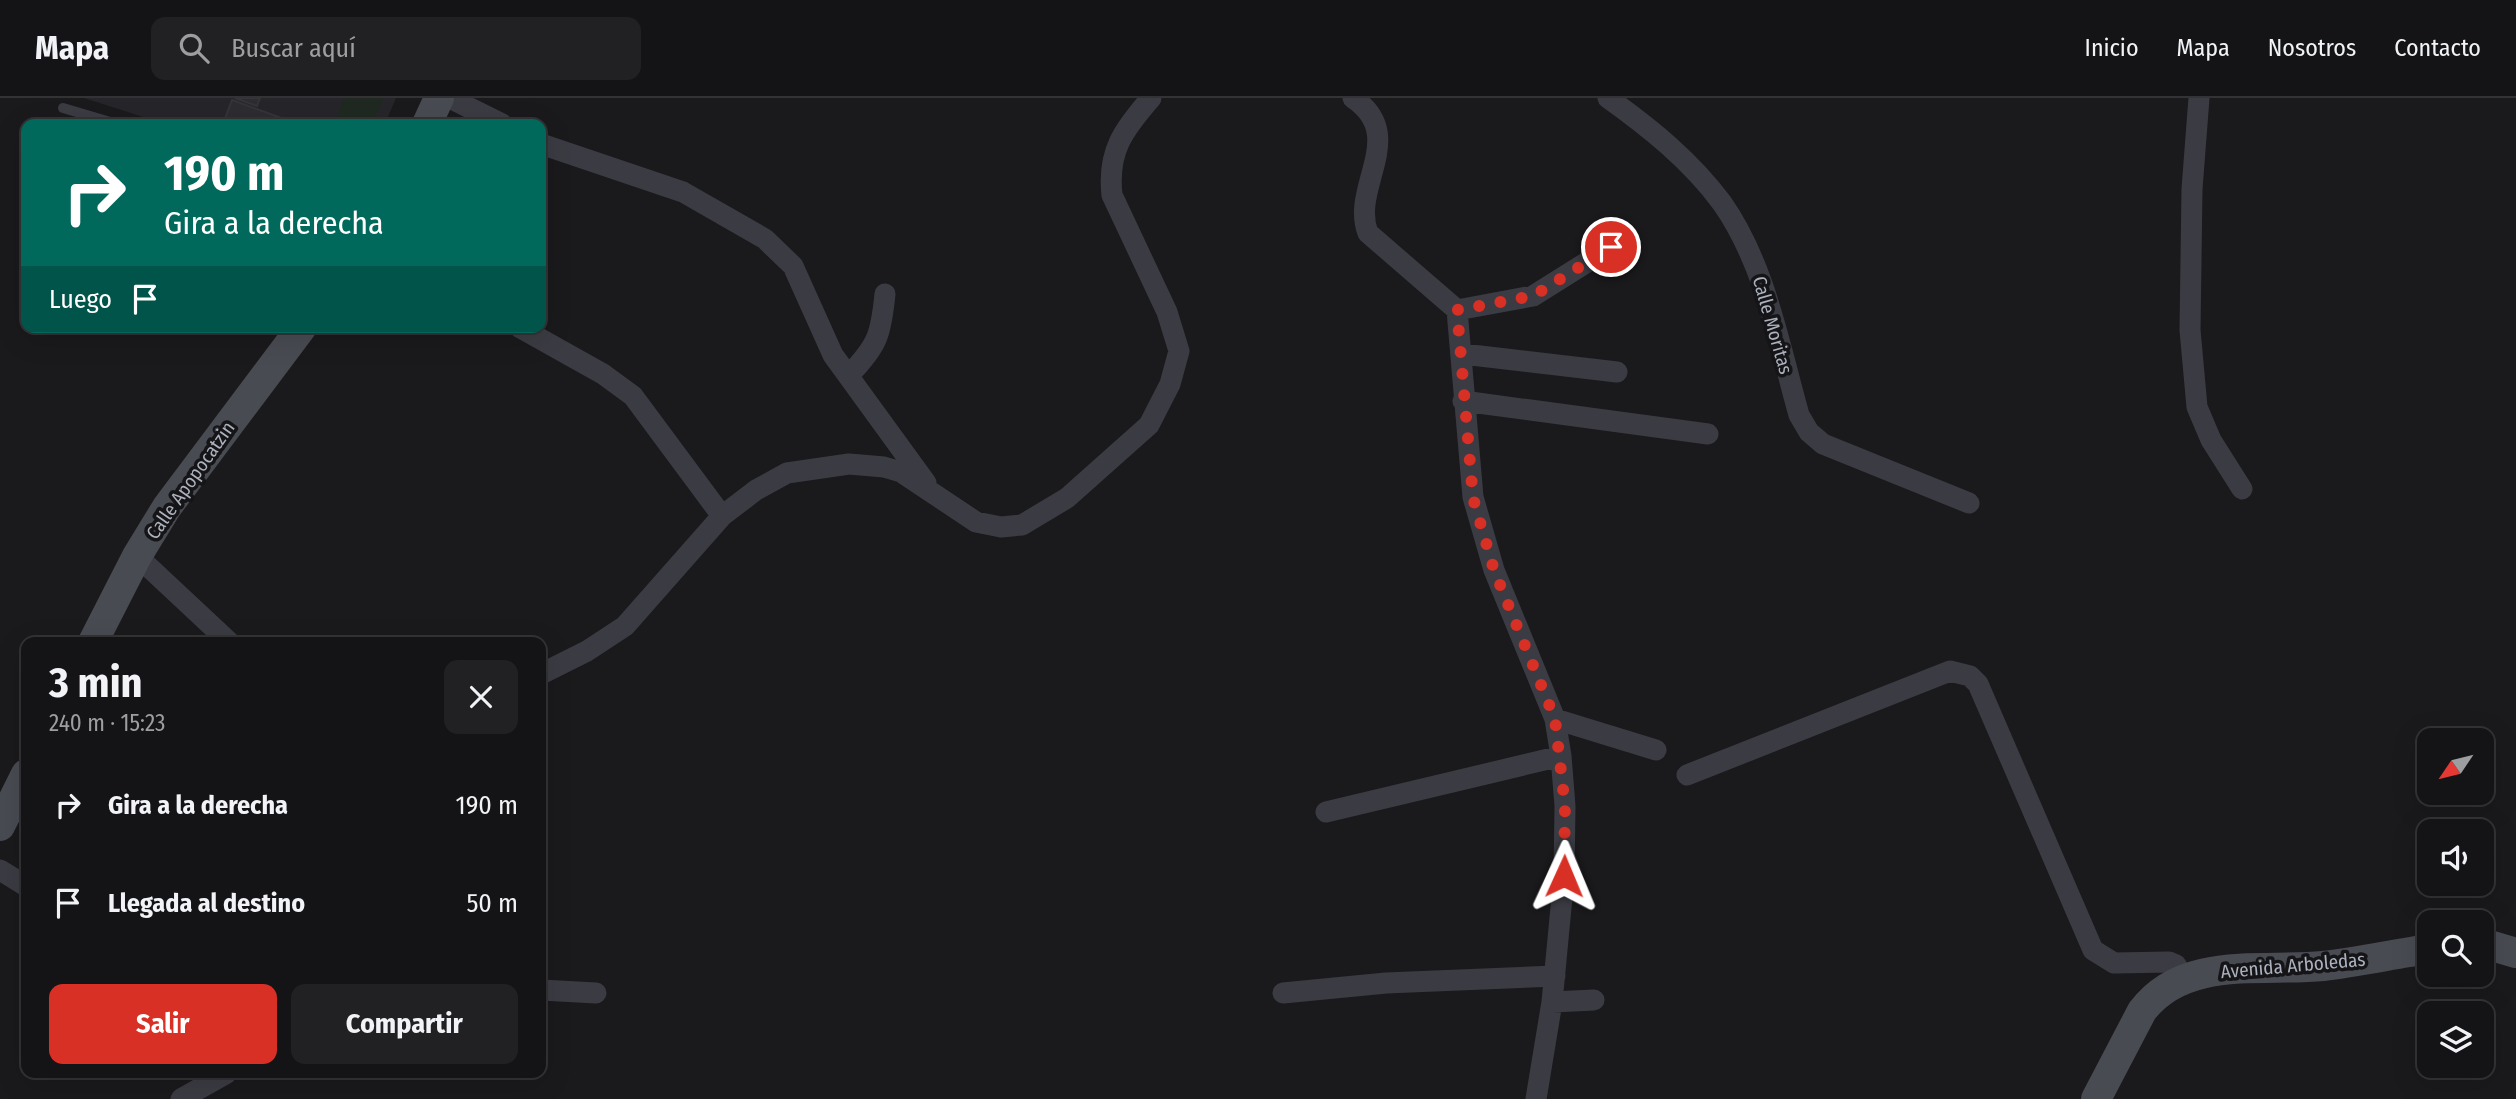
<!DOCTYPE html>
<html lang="es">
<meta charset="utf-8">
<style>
:root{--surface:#141416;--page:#212123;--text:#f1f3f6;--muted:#9d9ea1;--line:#333335;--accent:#d93025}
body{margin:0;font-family:"Fira Sans Condensed",sans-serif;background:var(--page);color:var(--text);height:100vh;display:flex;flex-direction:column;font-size:26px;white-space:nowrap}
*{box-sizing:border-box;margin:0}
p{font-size:23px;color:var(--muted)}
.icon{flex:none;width:38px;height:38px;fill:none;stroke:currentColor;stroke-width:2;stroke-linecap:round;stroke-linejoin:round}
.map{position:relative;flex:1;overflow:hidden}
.sheet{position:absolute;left:21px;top:539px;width:525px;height:441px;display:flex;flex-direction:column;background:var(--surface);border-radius:14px;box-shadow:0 7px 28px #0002,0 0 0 2px var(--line)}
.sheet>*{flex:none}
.top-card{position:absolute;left:21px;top:21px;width:525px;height:214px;border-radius:14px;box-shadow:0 7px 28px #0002,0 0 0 2px var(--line);background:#00695c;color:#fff;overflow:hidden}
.needle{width:46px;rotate:235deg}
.buttons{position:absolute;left:2417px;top:630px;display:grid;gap:14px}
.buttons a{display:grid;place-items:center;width:77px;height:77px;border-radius:14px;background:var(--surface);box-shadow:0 7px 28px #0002,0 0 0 2px var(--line);font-size:35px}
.pin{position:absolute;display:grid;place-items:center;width:60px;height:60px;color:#fff;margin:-30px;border:4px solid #fff;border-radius:50%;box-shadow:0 2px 7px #0007}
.me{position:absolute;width:77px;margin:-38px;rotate:1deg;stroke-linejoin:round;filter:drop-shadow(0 0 5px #0008)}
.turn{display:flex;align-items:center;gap:24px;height:147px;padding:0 28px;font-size:32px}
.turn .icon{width:91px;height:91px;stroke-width:2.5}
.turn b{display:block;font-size:49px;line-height:60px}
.then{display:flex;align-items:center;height:66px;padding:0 28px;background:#0003;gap:14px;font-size:26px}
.round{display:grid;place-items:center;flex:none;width:74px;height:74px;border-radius:14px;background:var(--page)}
.summary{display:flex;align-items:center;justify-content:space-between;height:119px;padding:0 28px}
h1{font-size:42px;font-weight:700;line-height:52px}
.action{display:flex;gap:14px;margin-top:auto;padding:14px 28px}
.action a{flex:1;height:80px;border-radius:14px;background:var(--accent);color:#fff;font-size:28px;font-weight:700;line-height:80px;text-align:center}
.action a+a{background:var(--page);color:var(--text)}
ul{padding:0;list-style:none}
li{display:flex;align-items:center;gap:21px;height:98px;padding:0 28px}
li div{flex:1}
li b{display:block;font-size:26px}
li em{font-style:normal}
header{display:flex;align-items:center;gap:42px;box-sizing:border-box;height:98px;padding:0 35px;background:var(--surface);border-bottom:2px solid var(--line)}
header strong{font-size:33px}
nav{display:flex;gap:38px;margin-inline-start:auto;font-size:24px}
.search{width:490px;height:63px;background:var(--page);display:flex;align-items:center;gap:18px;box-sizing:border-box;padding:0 24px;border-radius:14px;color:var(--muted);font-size:26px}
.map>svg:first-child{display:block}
</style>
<header>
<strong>Mapa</strong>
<div class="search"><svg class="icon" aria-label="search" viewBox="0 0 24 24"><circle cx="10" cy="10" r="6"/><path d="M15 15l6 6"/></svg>Buscar aquí</div>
<nav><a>Inicio</a><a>Mapa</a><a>Nosotros</a><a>Contacto</a></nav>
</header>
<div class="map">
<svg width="2516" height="1001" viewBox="0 0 2516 1001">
<rect width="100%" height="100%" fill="#1a1a1d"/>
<path fill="#26262a" d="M 84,0 L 396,0 L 385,26 L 165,26 Z"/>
<path fill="#1f2921" d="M 344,0 L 383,0 L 373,26 L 334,26 Z"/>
<path fill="#2d2d31" stroke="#343439" stroke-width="2" d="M 235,0 L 260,0 L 257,8 Z
M 232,2 L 298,26 L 223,26 Z"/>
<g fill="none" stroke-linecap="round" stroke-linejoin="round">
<path stroke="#3b3c43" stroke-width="10" d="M 63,10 L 117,26"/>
<path stroke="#3b3c43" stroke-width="21" d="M 450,0 L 502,26
M 1353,0 C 1409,38 1350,89 1368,135 L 1457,212 L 1473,399 L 1494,472 L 1555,621 L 1561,658 L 1565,708 L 1564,778 L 1552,904 L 1536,1001
M 1608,0 C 1650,30 1691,63 1722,105 C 1765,166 1779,246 1799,317 L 1809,334 L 1823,346 L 1969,405
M 2199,0 L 2192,91 L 2190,232 L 2197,309 L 2211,342 L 2242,391
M 541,46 L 683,94 L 765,141 L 793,168 L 833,257 L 926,385
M 1457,212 L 1533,198 L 1611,149
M 519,229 L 603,276 L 633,298 L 722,418
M 1463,256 L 1617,274
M 850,276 C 878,247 881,236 885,196
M 1463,303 L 1708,336
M 137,458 L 229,544
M 541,576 L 587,553 L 625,528 L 722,418 L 756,392 L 787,375 L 849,366 L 884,369 L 901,374 L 976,424 L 1001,429 L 1022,427 L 1067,400 L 1149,327 L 1170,286 L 1179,253 L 1167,214 L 1112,97 C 1107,53 1124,31 1151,0
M 1555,621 L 1656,652
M 1687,677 L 1950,573 L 1970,578 L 1978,586 L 2093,852 L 2114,865 L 2169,864 L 2176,867 L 2184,881
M 1326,714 L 1561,658
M 0,772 L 26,788
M 541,892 L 596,895
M 1283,895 L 1386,885 L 1555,878
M 1552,904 L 1594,902
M 181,1001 L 227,975"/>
<path stroke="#494b53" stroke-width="30" d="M 427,26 L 439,0
M 93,544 L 137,458 L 167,409 L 302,229
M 0,728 L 26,676
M 2482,845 L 2516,855
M 2096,1001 L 2142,913 C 2184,857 2263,874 2323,868 C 2358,864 2394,856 2429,851"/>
</g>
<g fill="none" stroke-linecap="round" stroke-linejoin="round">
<path stroke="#d93025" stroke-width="12" stroke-dasharray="0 21.6" d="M 1564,778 L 1565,708 L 1555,621 L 1494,472 L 1473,400 L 1457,212 L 1533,198 L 1611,149"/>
</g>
<g text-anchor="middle" stroke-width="7" stroke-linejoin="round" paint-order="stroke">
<g font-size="19" fill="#acb1be" stroke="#151518">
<text transform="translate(1773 227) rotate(74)" y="7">Calle Moritas</text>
<text transform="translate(190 382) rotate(-55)" y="7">Calle Apopocatzin</text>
<text transform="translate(2293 867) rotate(-5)" y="7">Avenida Arboledas</text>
</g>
</g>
</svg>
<div class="buttons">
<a><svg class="needle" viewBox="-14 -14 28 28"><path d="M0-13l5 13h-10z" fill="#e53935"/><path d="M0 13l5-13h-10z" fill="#9d9ea1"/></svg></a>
<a><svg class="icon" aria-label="sound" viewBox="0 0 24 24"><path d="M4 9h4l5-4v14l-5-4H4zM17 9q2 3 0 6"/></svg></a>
<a><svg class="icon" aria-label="search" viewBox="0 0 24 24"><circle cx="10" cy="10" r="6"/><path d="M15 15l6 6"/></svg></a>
<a><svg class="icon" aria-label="layers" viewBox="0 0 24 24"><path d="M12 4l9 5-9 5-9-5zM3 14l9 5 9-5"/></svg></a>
</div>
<div class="pin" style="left:1611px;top:149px;background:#d93025"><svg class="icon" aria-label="arrive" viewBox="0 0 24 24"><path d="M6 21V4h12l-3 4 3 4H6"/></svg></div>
<svg class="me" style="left:1564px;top:778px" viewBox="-20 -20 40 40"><path d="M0-17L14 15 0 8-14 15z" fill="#d93025" stroke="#fff" stroke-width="4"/></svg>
<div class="top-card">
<div class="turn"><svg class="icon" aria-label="right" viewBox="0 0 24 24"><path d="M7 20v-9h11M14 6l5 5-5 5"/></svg><div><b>190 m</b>Gira a la derecha</div></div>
<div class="then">Luego<svg class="icon" aria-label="arrive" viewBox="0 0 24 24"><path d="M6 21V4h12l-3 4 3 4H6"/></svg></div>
</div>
<section class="sheet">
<div class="summary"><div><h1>3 min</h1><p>240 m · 15:23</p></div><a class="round"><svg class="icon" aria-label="close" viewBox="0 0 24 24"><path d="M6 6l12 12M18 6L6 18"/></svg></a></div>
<ul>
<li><svg class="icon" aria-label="right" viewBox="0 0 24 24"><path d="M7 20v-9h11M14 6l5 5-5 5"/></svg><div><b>Gira a la derecha</b></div><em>190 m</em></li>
<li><svg class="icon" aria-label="arrive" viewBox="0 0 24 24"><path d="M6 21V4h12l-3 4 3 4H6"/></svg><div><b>Llegada al destino</b></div><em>50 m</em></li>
</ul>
<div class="action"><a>Salir</a><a>Compartir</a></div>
</section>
</div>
